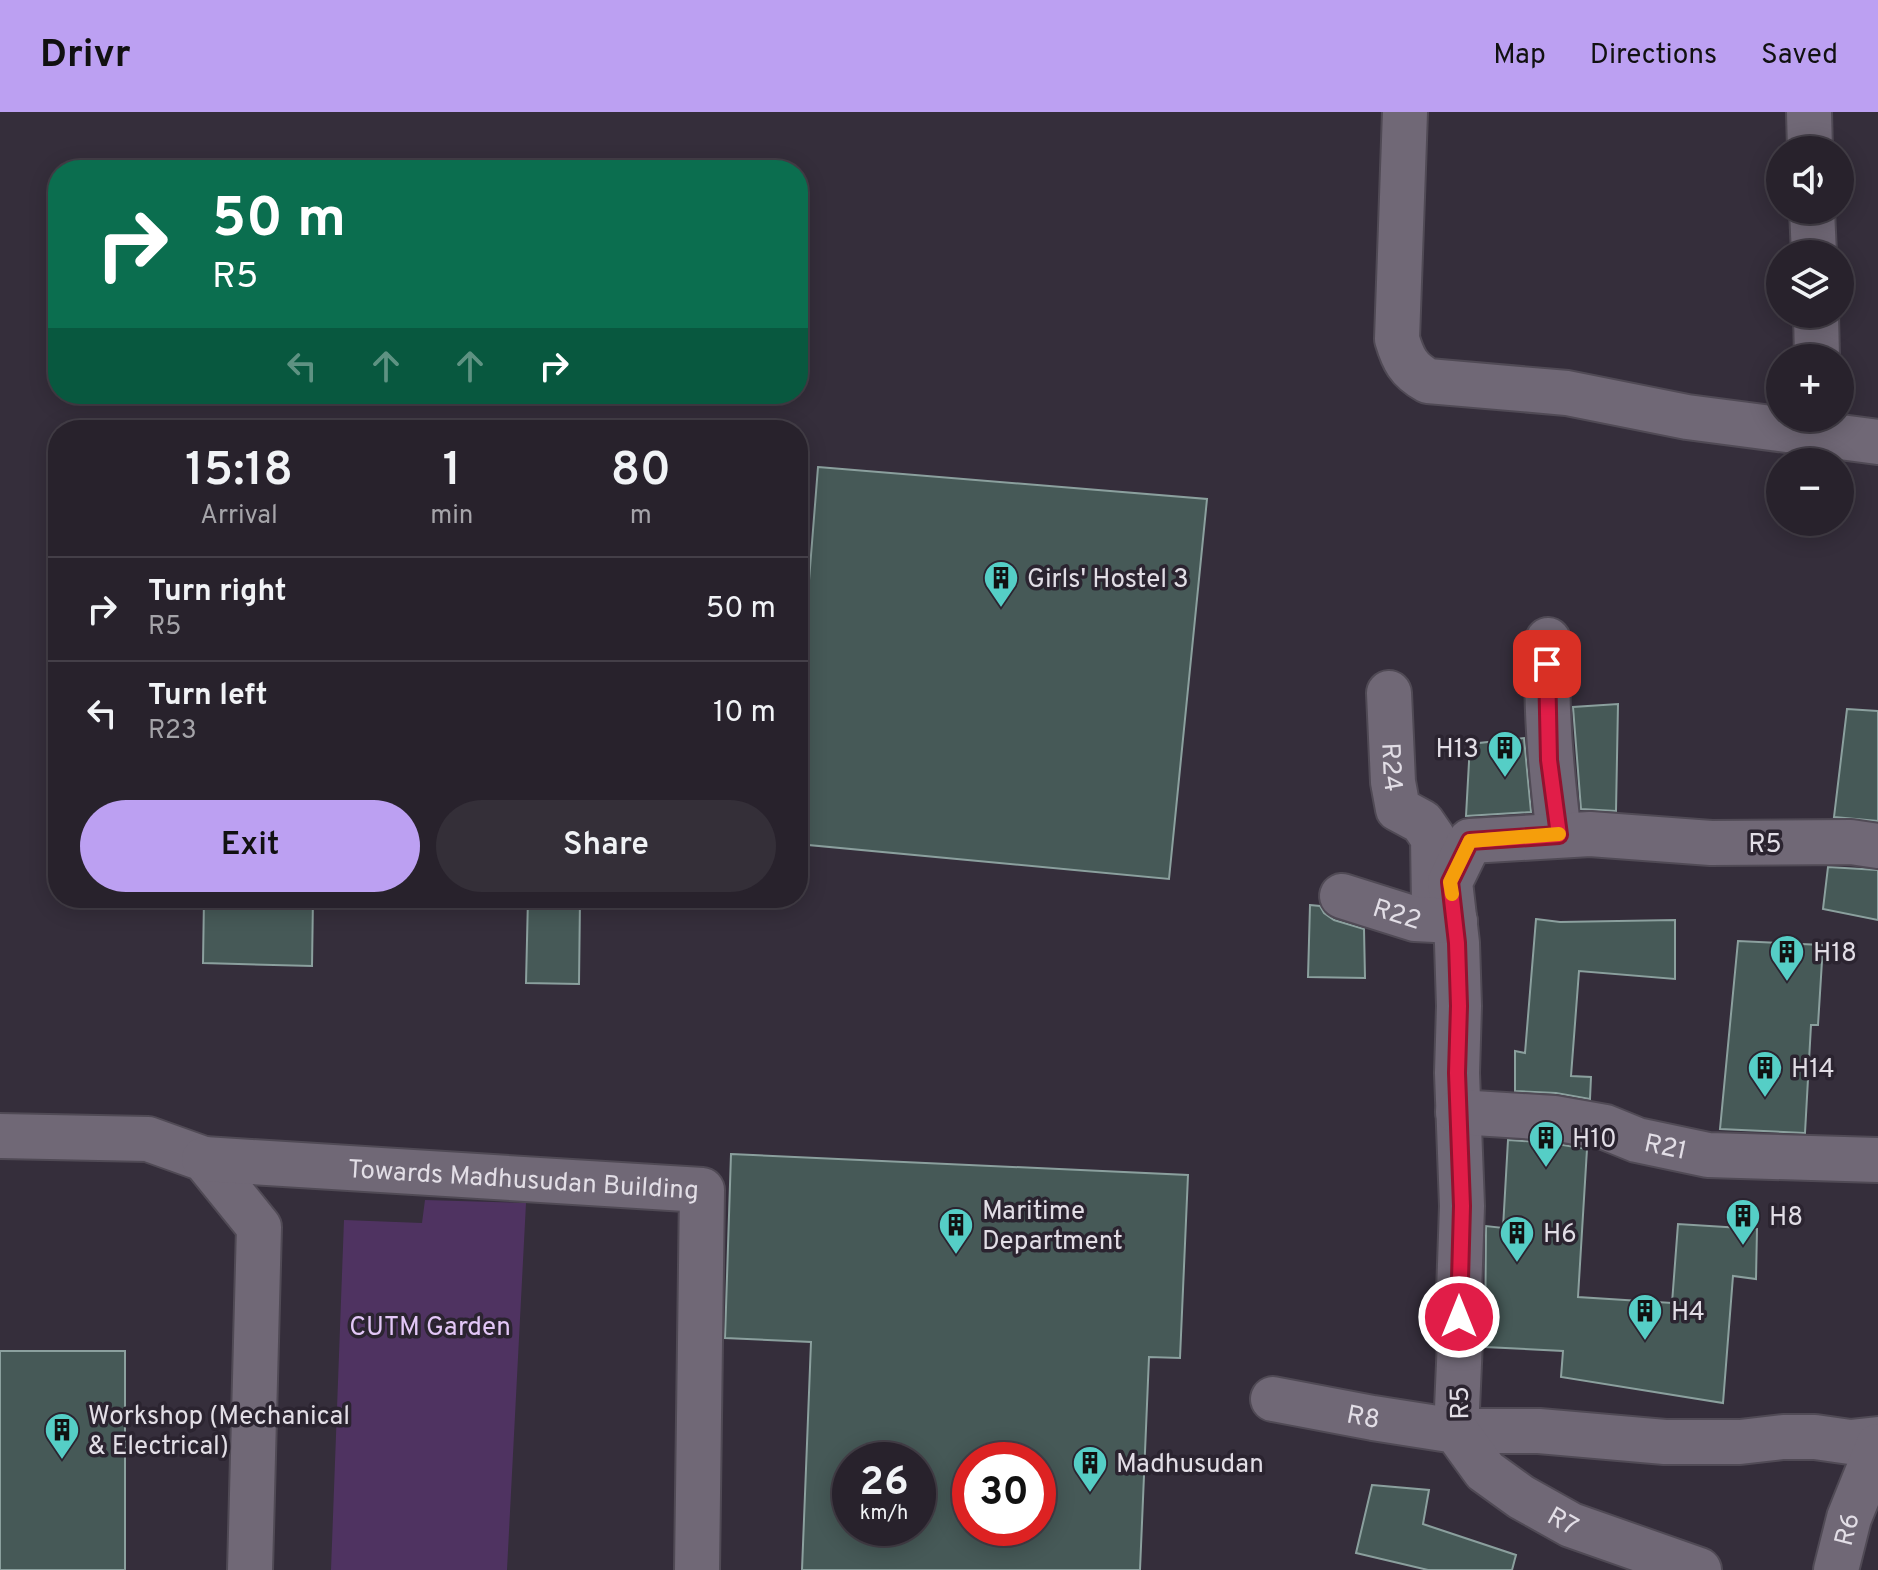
<!DOCTYPE html>
<meta charset="utf-8">
<style>
:root{--surface:#28222c;--page:#342f38;--text:#f1f3f6;--muted:#a5a4a9;--line:#443f48;--accent:#bca0f2}
body{margin:0;font-family:Overpass,sans-serif;background:var(--page);color:var(--text);height:100vh;display:flex;flex-direction:column;font-size:30px;white-space:nowrap}
*{box-sizing:border-box;margin:0}
p{font-size:26px;color:var(--muted)}
.icon{flex:none;width:44px;height:44px;fill:none;stroke:currentColor;stroke-width:2;stroke-linecap:round;stroke-linejoin:round}
.map{position:relative;flex:1;overflow:hidden}
.details{position:absolute;left:48px;top:308px;width:760px;height:488px;display:flex;flex-direction:column;background:var(--surface);border-radius:32px;box-shadow:0 4px 20px #0003,0 0 0 2px var(--line)}
.details>*{flex:none}
.top-card{position:absolute;left:48px;top:48px;width:760px;height:244px;border-radius:32px;box-shadow:0 4px 20px #0003,0 0 0 2px var(--line);background:#0b6e4f;color:#fff;overflow:hidden}
.controls{position:absolute;left:1766px;top:24px;display:grid;gap:16px}
.controls a{display:grid;place-items:center;width:88px;height:88px;border-radius:50%;background:var(--surface);box-shadow:0 4px 20px #0003,0 0 0 2px var(--line);font-size:40px}
.speed{position:absolute;left:832px;top:1330px;display:flex;gap:16px;font-size:40px;font-weight:700;text-align:center}
.speed>*{display:grid;place-content:center;width:104px;height:104px;border-radius:50%;background:var(--surface);box-shadow:0 4px 20px #0003,0 0 0 2px var(--line);line-height:1}
.speed small{font-size:20px;font-weight:400}
.speed .limit{border:12px solid #d22;background:#fff;color:#111}
.pin{position:absolute;display:grid;place-items:center;width:68px;height:68px;color:#fff;margin:-34px;border-radius:16px;box-shadow:0 4px 12px #0006}
.me{position:absolute;width:88px;margin:-44px;rotate:0deg;stroke-linejoin:round;filter:drop-shadow(0 0 6px #0008)}
.turn{display:flex;align-items:center;gap:28px;height:168px;padding:0 32px;font-size:36px}
.turn .icon{width:104px;height:104px;stroke-width:2.5}
.turn b{display:block;font-size:56px;line-height:68px}
.lanes{display:flex;align-items:center;height:76px;padding:0 32px;background:#0003;justify-content:center;gap:40px;direction:ltr}
.lanes .off{opacity:.35}
.eta{display:flex;justify-content:space-evenly;align-items:center;height:136px;text-align:center}
.eta b{font-size:48px;font-weight:600;line-height:56px}
.cta{display:flex;gap:16px;margin-top:auto;padding:16px 32px}
.cta a{flex:1;height:92px;border-radius:48px;background:var(--accent);color:#111;font-size:32px;font-weight:600;line-height:92px;text-align:center}
.cta a+a{background:var(--page);color:var(--text)}
ul{padding:0;list-style:none}
li{display:flex;align-items:center;gap:24px;height:104px;padding:0 32px;border-top:2px solid var(--line)}
li div{flex:1}
li b{display:block;font-size:30px}
li em{font-style:normal}
header{display:flex;align-items:center;gap:48px;box-sizing:border-box;height:112px;padding:0 40px;background:var(--accent);color:#111}
header strong{font-size:38px}
nav{display:flex;gap:44px;margin-inline-start:auto;font-size:28px}
.map>svg:first-child{display:block}
</style>
<header>
<strong>Drivr</strong>
<nav><a>Map</a><a>Directions</a><a>Saved</a></nav>
</header>
<div class="map">
<svg width="1878" height="1458" viewBox="0 0 1878 1458">
<rect width="100%" height="100%" fill="#352e3b"/>
<path fill="#4f3361" d="M 425,1088 L 526,1091 L 507,1458 L 331,1458 L 344,1108 L 422,1111 Z"/>
<path fill="#465957" stroke="#8ba09e" stroke-width="2" fill-rule="evenodd" d="M 818,355 L 1207,387 L 1169,767 L 798,732 L 798,607 Z
M 1618,592 L 1616,699 L 1581,697 L 1573,595 Z
M 1847,597 L 1878,599 L 1878,709 L 1834,705 Z
M 1524,626 L 1531,700 L 1466,704 L 1470,632 Z
M 1828,755 L 1878,758 L 1878,808 L 1823,797 Z
M 204,786 L 313,786 L 312,854 L 203,851 Z
M 528,786 L 580,786 L 579,872 L 526,871 Z
M 1310,793 L 1320,794 L 1324,801 L 1334,808 L 1364,817 L 1365,866 L 1308,865 Z
M 1536,807 L 1560,810 L 1675,808 L 1675,867 L 1579,859 L 1571,964 L 1591,965 L 1590,987 L 1556,981 L 1515,979 L 1515,939 L 1525,941 Z
M 1738,829 L 1823,833 L 1818,913 L 1811,913 L 1805,1021 L 1720,1017 Z
M 1508,1028 L 1551,1031 L 1587,1037 L 1578,1185 L 1672,1191 L 1678,1112 L 1757,1117 L 1756,1167 L 1733,1164 L 1723,1291 L 1561,1265 L 1563,1239 L 1485,1235 L 1486,1114 L 1503,1116 Z
M 731,1042 L 1188,1063 L 1180,1246 L 1149,1245 L 1140,1458 L 802,1458 L 811,1230 L 725,1226 ZM 850,1348 L 918,1348 L 918,1416 L 850,1416 ZM 970,1348 L 1038,1348 L 1038,1416 L 970,1416 Z
M 0,1239 L 125,1239 L 125,1458 L 0,1458 Z
M 1372,1373 L 1429,1378 L 1423,1412 L 1516,1443 L 1512,1458 L 1428,1458 L 1356,1441 Z"/>
<g fill="none" stroke-linecap="round" stroke-linejoin="round">
<defs>
<g id="minor">
<path d="M 1405,0 L 1397,227 C 1403,247 1408,258 1428,269 L 1567,281 L 1687,305 L 1878,330"/>
<path d="M 1809,0 L 1810,38"/>
<path d="M 1812,98 L 1814,142"/>
<path d="M 1816,202 L 1817,246"/>
<path d="M 1548,528 C 1545,594 1551,657 1559,723"/>
<path id="s1" d="M 1389,581 L 1393,670 L 1398,697 L 1422,710 L 1433,726 L 1434,794"/>
<path d="M 1878,734 L 1851,730 L 1711,731 L 1590,722 L 1470,729 L 1450,770 L 1457,831 L 1459,894 L 1457,961 L 1462,1094 L 1459,1181 L 1460,1229 L 1456,1319 L 1539,1319 L 1665,1330 L 1740,1330 L 1783,1325 L 1815,1325 L 1850,1330 L 1878,1327"/>
<path id="s2" d="M 1342,784 L 1415,807 L 1455,809"/>
<path id="s3" d="M 1458,1000 L 1554,1006 L 1605,1015 L 1637,1028 L 1708,1043 L 1878,1048"/>
<path d="M 0,1024 L 148,1027 L 204,1047 L 259,1115 L 250,1458"/>
<path id="s4" d="M 204,1047 L 702,1078 L 697,1458"/>
<path id="s5" d="M 1273,1287 L 1373,1306 L 1456,1319 L 1485,1359 L 1521,1385 L 1571,1413 L 1699,1458"/>
<path id="s6" d="M 1836,1458 L 1849,1406 L 1878,1334"/>
</g>
</defs>
<use href="#minor" stroke="#504a55" stroke-width="48"/>
<use href="#minor" stroke="#706876" stroke-width="44"/>
</g>
<g fill="none" stroke-linecap="round" stroke-linejoin="round">
<defs>
<path id="route" d="M 1459,1205 L 1462,1094 L 1457,961 L 1459,894 L 1457,831 L 1450,770 L 1470,729 L 1559,723 L 1549,648 L 1547,552"/>
</defs>
<use href="#route" stroke="#92132f" stroke-width="20"/>
<use href="#route" stroke="#e11d48" stroke-width="14"/>
<path stroke="#f59e0b" stroke-width="14" d="M 1452,782 L 1450,770 L 1470,729 L 1559,722"/>
</g>
<defs>
<symbol id="building-pin" viewBox="-11 -11 22 30"><path d="M0 17L-7.5 6A9.5 9.5 0 1 1 7.5 6Z" fill="#55cec6" stroke="#2b2430"/><path d="M-4-6H4V6H1V3H-1V6H-4ZM-2.5-4.3h1.7v1.8h-1.7ZM.8-4.3h1.7v1.8H.8ZM-2.5-1h1.7V.8h-1.7ZM.8-1h1.7V.8H.8Z" fill="#111"/></symbol>
</defs>
<g fill-rule="evenodd">
<use href="#building-pin" x="981" y="446" width="40" height="54"/>
<use href="#building-pin" x="1485" y="616" width="40" height="54"/>
<use href="#building-pin" x="1767" y="820" width="40" height="54"/>
<use href="#building-pin" x="1745" y="936" width="40" height="54"/>
<use href="#building-pin" x="1526" y="1006" width="40" height="54"/>
<use href="#building-pin" x="1723" y="1084" width="40" height="54"/>
<use href="#building-pin" x="936" y="1093" width="40" height="54"/>
<use href="#building-pin" x="1497" y="1101" width="40" height="54"/>
<use href="#building-pin" x="1625" y="1179" width="40" height="54"/>
<use href="#building-pin" x="42" y="1298" width="40" height="54"/>
<use href="#building-pin" x="1070" y="1331" width="40" height="54"/>
</g>
<g text-anchor="middle" stroke-width="7" stroke-linejoin="round" paint-order="stroke">
<g font-size="26" fill="#e2dee6" stroke="#2b2430" text-anchor="start">
<text x="1027" y="475">Girls' Hostel 3</text>
<text x="1479" y="645" text-anchor="end">H13</text>
<text x="1813" y="849">H18</text>
<text x="1791" y="965">H14</text>
<text x="1572" y="1035">H10</text>
<text x="982" y="1107">Maritime<tspan x="982" dy="30">Department</tspan></text>
<text x="1769" y="1113">H8</text>
<text x="1543" y="1130">H6</text>
<text x="1671" y="1208">H4</text>
<text x="88" y="1312">Workshop (Mechanical<tspan x="88" dy="30">&amp; Electrical)</tspan></text>
<text x="1116" y="1360">Madhusudan</text>
</g>
<g font-size="26" fill="#e2dee6" stroke="#2b2430">
<text dy="9" stroke="none"><textPath href="#s1" startOffset="74">R24</textPath></text>
<text x="1765" y="740">R5</text>
<text dy="9" stroke="none"><textPath href="#s2" startOffset="58">R22</textPath></text>
<text dy="9" stroke="none"><textPath href="#s3" startOffset="212">R21</textPath></text>
<text dy="9" stroke="none"><textPath href="#s4" startOffset="320">Towards Madhusudan Building</textPath></text>
<text transform="translate(1459 1291) rotate(-91)" y="9">R5</text>
<text dy="9" stroke="none"><textPath href="#s5" startOffset="92">R8</textPath></text>
<text dy="9" stroke="none"><textPath href="#s5" startOffset="328">R7</textPath></text>
<text dy="9" stroke="none"><textPath href="#s6" startOffset="42">R6</textPath></text>
</g>
<g font-size="26" fill="#e3c7f7" stroke="#2b2430">
<text x="430" y="1223">CUTM Garden</text>
</g>
</g>
</svg>
<div class="controls">
<a><svg class="icon" aria-label="sound" viewBox="0 0 24 24"><path d="M4 9h4l5-4v14l-5-4H4zM17 9q2 3 0 6"/></svg></a>
<a><svg class="icon" aria-label="layers" viewBox="0 0 24 24"><path d="M12 4l9 5-9 5-9-5zM3 14l9 5 9-5"/></svg></a>
<a>+</a>
<a>−</a>
</div>
<div class="speed"><div>26<small>km/h</small></div><div class="limit">30</div></div>
<div class="pin" style="left:1547px;top:552px;background:#d93025"><svg class="icon" aria-label="arrive" viewBox="0 0 24 24"><path d="M6 21V4h12l-3 4 3 4H6"/></svg></div>
<svg class="me" style="left:1459px;top:1205px" viewBox="-20 -20 40 40"><circle r="17" fill="#e11d48" stroke="#fff" stroke-width="3"/><path d="M0-11L8 9 0 5-8 9z" fill="#fff"/></svg>
<div class="top-card">
<div class="turn"><svg class="icon" aria-label="right" viewBox="0 0 24 24"><path d="M7 20v-9h11M14 6l5 5-5 5"/></svg><div><b>50 m</b>R5</div></div>
<div class="lanes"><svg class="icon off" aria-label="left" viewBox="0 0 24 24"><path d="M17 20v-9H6M10 6l-5 5 5 5"/></svg><svg class="icon off" aria-label="ahead" viewBox="0 0 24 24"><path d="M12 20V5M6 11l6-6 6 6"/></svg><svg class="icon off" aria-label="ahead" viewBox="0 0 24 24"><path d="M12 20V5M6 11l6-6 6 6"/></svg><svg class="icon" aria-label="right" viewBox="0 0 24 24"><path d="M7 20v-9h11M14 6l5 5-5 5"/></svg></div>
</div>
<section class="details">
<div class="eta">
<div><b>15:18</b><p>Arrival</p></div>
<div><b>1</b><p>min</p></div>
<div><b>80</b><p>m</p></div>
</div>
<ul>
<li><svg class="icon" aria-label="right" viewBox="0 0 24 24"><path d="M7 20v-9h11M14 6l5 5-5 5"/></svg><div><b>Turn right</b><p>R5</p></div><em>50 m</em></li>
<li><svg class="icon" aria-label="left" viewBox="0 0 24 24"><path d="M17 20v-9H6M10 6l-5 5 5 5"/></svg><div><b>Turn left</b><p>R23</p></div><em>10 m</em></li>
</ul>
<div class="cta"><a>Exit</a><a>Share</a></div>
</section>
</div>
